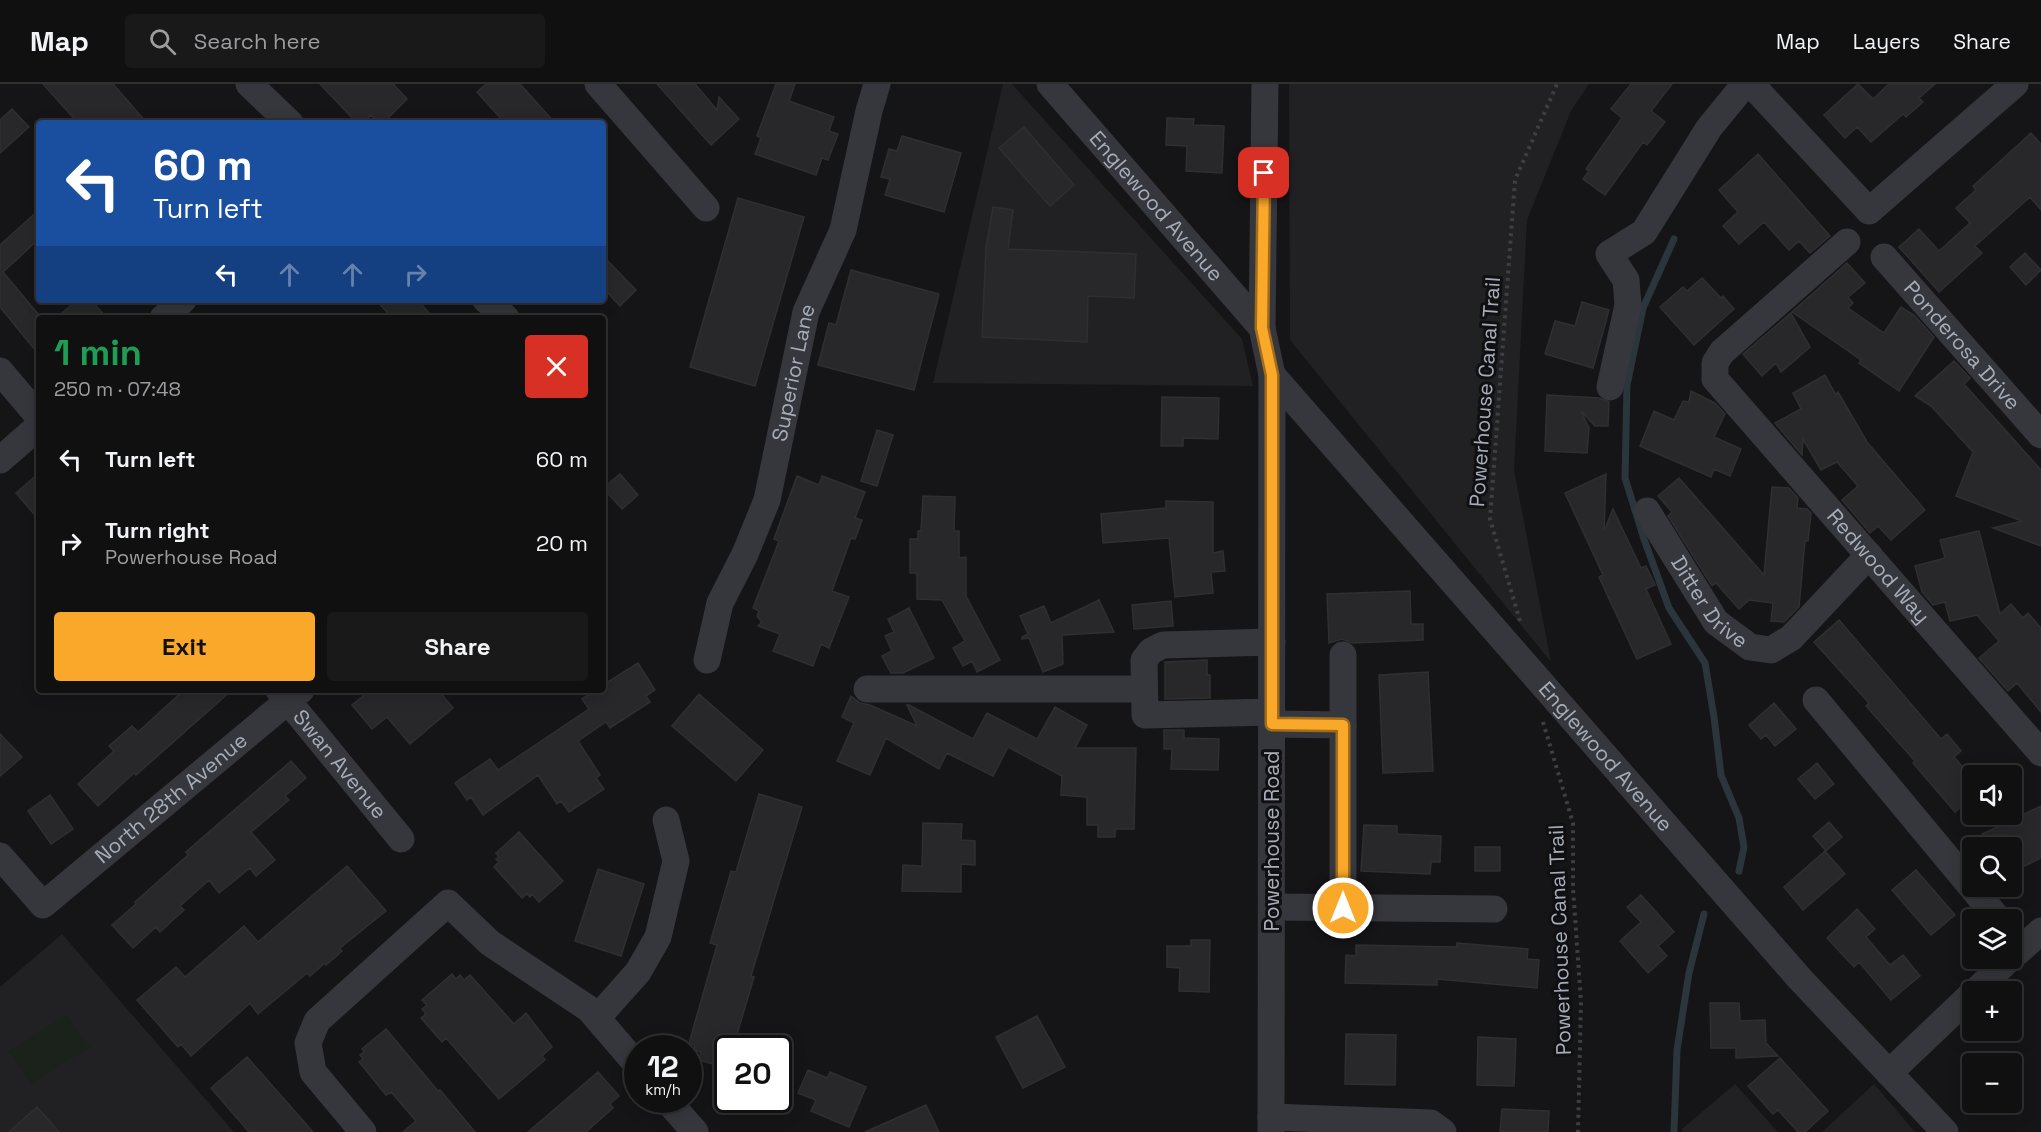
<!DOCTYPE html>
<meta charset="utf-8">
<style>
:root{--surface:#101011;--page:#19191a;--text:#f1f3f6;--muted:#9c9d9f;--line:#303031;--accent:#faa82a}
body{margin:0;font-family:"Space Grotesk",sans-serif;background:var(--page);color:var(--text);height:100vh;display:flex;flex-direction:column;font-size:22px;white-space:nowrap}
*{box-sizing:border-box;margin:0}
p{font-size:20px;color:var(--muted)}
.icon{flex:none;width:33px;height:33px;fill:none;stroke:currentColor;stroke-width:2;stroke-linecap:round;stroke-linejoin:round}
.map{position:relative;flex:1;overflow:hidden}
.details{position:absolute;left:36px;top:231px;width:570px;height:378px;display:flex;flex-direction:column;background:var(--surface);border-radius:6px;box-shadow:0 3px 15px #0003,0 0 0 2px var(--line)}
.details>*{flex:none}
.guide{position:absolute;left:36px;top:36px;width:570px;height:183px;border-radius:6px;box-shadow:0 3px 15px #0003,0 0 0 2px var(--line);background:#1a4fa0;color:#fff;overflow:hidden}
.fabs{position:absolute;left:1962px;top:681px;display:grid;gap:12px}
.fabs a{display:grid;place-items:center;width:60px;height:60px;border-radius:6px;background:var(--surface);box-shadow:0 3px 15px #0003,0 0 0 2px var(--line);font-size:30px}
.speed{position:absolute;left:624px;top:951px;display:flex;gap:12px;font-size:30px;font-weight:700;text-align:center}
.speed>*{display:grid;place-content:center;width:78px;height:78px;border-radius:50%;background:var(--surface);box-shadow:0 3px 15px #0003,0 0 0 2px var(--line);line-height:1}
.speed small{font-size:15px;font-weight:400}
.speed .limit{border:3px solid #111;border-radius:9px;background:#fff;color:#111}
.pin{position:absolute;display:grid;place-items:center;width:51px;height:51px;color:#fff;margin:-26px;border-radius:12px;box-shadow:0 3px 9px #0006}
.me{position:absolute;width:66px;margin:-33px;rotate:0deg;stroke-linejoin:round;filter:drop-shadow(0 0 4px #0008)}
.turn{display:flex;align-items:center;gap:21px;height:126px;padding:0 18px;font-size:27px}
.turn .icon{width:78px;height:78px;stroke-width:2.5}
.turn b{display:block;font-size:42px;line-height:51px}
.lanes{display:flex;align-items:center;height:57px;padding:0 18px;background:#0003;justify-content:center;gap:30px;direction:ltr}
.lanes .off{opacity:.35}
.round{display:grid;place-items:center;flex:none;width:63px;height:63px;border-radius:6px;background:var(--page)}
.overview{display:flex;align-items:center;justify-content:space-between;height:102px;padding:0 18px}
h1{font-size:36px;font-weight:700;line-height:45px;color:#1e9e55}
.action{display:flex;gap:12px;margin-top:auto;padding:12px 18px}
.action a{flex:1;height:69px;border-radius:6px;background:var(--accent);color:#111;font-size:24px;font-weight:700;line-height:69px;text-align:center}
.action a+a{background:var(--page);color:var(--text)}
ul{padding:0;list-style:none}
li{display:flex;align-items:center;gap:18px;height:84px;padding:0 18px}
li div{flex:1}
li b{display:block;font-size:22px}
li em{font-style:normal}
header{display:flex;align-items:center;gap:36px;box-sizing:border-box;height:84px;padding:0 30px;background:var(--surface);border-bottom:2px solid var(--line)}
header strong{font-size:28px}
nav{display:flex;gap:33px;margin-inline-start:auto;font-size:21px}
.search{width:420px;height:54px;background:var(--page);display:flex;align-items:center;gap:15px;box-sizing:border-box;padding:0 21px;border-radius:6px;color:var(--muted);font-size:22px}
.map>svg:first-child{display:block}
</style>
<header>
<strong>Map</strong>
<div class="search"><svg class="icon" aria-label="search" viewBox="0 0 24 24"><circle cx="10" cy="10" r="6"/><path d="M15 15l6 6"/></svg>Search here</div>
<nav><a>Map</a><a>Layers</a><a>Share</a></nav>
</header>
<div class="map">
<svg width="2041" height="1048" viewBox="0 0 2041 1048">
<rect width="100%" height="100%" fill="#151517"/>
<path fill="#212124" d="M 1003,0 L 1012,0 L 1242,255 L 1253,302 L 933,299 Z
M 1289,0 L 1589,0 L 1571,27 L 1527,136 L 1514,386 L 1551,578 L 1290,256 Z
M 62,850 L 234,1048 L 0,1048 L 0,903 Z
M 1735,1000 L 1778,1048 L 1682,1048 L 1682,1045 Z
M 1874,1000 L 1915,1048 L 1822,1048 Z"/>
<path fill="#1b221c" d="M 67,931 L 91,964 L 59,981 L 32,1001 L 8,967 Z"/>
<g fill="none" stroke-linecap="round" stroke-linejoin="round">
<path stroke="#2b353c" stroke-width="7" d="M 1674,155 L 1643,224 L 1627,301 L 1625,394 L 1644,455 L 1669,524 L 1705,579 L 1714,633 L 1721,691 L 1739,734 L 1744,763 L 1739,787
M 1674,1048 L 1677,966 L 1689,889 L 1704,830"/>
</g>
<path fill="#28282b" stroke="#2f2f33" stroke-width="1.5" d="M 43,0 L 113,0 L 147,39 L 78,39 Z
M 320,0 L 393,0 L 407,15 L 383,39 L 378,39 L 371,31 L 363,39 L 357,39 Z
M 486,0 L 520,0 L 555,39 L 505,39 L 477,8 Z
M 657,0 L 695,0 L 717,26 L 719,13 L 739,35 L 711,61 Z
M 776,0 L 795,0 L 789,17 L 834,33 L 829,47 L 838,50 L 828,76 L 822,74 L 816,91 L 755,70 L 761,54 L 757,52 Z
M 1631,0 L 1672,0 L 1651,27 L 1665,38 L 1647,61 L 1643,58 L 1605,111 L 1583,95 L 1589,87 L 1586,85 L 1622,34 L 1611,25 Z
M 1858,0 L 1873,15 L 1889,0 L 1935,0 L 1919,14 L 1923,18 L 1906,33 L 1903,30 L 1871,58 L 1857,43 L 1845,54 L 1824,31 Z
M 12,25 L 29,43 L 0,69 L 0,36 Z
M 1167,34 L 1194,35 L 1193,41 L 1224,42 L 1222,89 L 1186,87 L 1187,62 L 1166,61 Z
M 1024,43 L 1074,101 L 1050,122 L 999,64 Z
M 2031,49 L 2041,60 L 2041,126 L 2030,113 L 1975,162 L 1982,169 L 1939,208 L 1899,163 L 1919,145 L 1939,167 L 1970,139 L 1956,124 L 1976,106 L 1973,102 Z
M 902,52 L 961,69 L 944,128 L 885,111 L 890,95 L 881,93 L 889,65 L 897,67 Z
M 1758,70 L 1830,152 L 1810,169 L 1799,157 L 1789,166 L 1764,138 L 1739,160 L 1723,142 L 1738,128 L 1719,106 Z
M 738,114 L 804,133 L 755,302 L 690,283 Z
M 993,123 L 1013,126 L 1008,165 L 1136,170 L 1134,214 L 1088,212 L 1087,258 L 982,253 L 986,164 Z
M 39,126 L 39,155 L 3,188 L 39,231 L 39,271 L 0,223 L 0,161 Z
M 2025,169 L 2041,186 L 2026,201 L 2010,183 Z
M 603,172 L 636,206 L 620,222 L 603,204 Z
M 1847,179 L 1865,199 L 1848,213 L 1853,219 L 1848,224 L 1884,249 L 1901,223 L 1914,231 L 1934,253 L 1899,307 L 1859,279 L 1861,276 L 1792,228 Z
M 851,186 L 939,210 L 914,306 L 818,281 L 829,239 L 836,241 Z
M 1702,194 L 1721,214 L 1723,212 L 1734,225 L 1694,261 L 1660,223 L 1683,203 L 1687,207 Z
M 77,216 L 91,216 L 107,234 L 56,234 Z
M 376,216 L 418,216 L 433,234 L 392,234 Z
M 1582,218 L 1609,226 L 1593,284 L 1545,270 L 1555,237 L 1575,242 Z
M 1791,229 L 1810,263 L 1781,288 L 1776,279 L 1762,292 L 1743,270 Z
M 1954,277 L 1970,294 L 1964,300 L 2041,386 L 2041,462 L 1993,444 L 2022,437 L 1956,412 L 1973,368 L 1931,322 L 1915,312 Z
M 1825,291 L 1836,311 L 1838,308 L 1867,358 L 1925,426 L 1891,456 L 1878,442 L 1870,449 L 1842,416 L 1858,402 L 1837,378 L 1821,386 L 1803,355 L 1802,371 L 1775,339 L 1801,325 L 1793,309 Z
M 1691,307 L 1715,319 L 1725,330 L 1714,353 L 1741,365 L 1730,392 L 1714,385 L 1711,393 L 1640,362 L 1654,327 L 1674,336 L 1683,317 L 1689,318 Z
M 1547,311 L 1599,314 L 1609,318 L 1608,342 L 1595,342 L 1581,327 L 1589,344 L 1587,369 L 1545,367 Z
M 1162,313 L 1219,314 L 1218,355 L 1183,354 L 1183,362 L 1161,362 Z
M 877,346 L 893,351 L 877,402 L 861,397 Z
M 39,389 L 39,436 L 16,409 Z
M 620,390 L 638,411 L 622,425 L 603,404 Z
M 1606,390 L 1604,447 L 1613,425 L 1641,484 L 1646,482 L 1655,501 L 1646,505 L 1671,560 L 1637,575 L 1599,493 L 1603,491 L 1565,409 Z
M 797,392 L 819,401 L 822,392 L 865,408 L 855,434 L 862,436 L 855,455 L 851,454 L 832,507 L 849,513 L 829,564 L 821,560 L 813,582 L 773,567 L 780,550 L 758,542 L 762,538 L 757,532 L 759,527 L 753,524 L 779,457 L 774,455 Z
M 1679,394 L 1764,491 L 1772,403 L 1789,404 L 1798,414 L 1797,424 L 1807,425 L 1811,429 L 1808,457 L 1805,457 L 1799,523 L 1784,538 L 1771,537 L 1773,519 L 1749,516 L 1739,525 L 1716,499 L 1712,502 L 1668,432 L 1672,428 L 1658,412 Z
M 923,412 L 955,413 L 954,447 L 959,447 L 959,474 L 966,473 L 966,512 L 1000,576 L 977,588 L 972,577 L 963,582 L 953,564 L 965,557 L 942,516 L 917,515 L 917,489 L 910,489 L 910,455 L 918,455 L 918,447 L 921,447 Z
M 1166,417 L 1213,418 L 1213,469 L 1223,467 L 1225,487 L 1211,488 L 1213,509 L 1175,513 L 1169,454 L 1103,459 L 1101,430 L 1166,424 Z
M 1979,447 L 2000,530 L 2011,520 L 2023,534 L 2028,529 L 2041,544 L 2041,628 L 2017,599 L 2008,607 L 1979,574 L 1999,557 L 1977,531 L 1950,537 L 1945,518 L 1933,521 L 1922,508 L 1915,482 L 1945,474 L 1940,456 Z
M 1410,507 L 1411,540 L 1423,540 L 1423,556 L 1352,559 L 1342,555 L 1329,559 L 1327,510 Z
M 1099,516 L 1114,548 L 1062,551 L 1063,580 L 1043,588 L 1029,554 L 1022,555 L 1022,553 L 1028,550 L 1020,532 L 1044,522 L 1051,539 Z
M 1171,517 L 1173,542 L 1134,545 L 1132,521 Z
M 909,524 L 934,574 L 903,589 L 891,589 L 882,572 L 892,567 L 885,552 L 894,548 L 888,535 Z
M 1839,536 L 1941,655 L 1947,650 L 1961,667 L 1954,673 L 1972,694 L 1972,713 L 1955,728 L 1913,679 L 1915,677 L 1866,622 L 1869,619 L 1814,558 Z
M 1207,576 L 1207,591 L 1210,591 L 1210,614 L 1165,615 L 1165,578 Z
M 638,579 L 655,606 L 646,612 L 650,618 L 610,644 L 606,638 L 578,657 L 600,691 L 596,694 L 604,705 L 569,728 L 561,717 L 557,720 L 538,691 L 483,731 L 471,713 L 467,716 L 455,699 L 490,675 L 498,686 L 589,625 L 582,615 L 596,606 L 603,606 L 603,601 Z
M 1428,588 L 1433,687 L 1383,689 L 1379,591 Z
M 184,606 L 232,606 L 136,691 L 134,689 L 98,722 L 78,700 L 114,667 L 109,662 L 132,642 L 138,648 Z
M 370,606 L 438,606 L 453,624 L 410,660 L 387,633 L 372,645 L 352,621 Z
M 699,610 L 763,666 L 736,697 L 672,642 Z
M 851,612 L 860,619 L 870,621 L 917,642 L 907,621 L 909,621 L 973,655 L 987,629 L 1037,655 L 1055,623 L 1087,641 L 1075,664 L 1136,664 L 1134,745 L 1115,745 L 1115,753 L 1098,753 L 1098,741 L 1087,741 L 1087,713 L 1061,711 L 1062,692 L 1008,663 L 993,692 L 947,669 L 939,685 L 886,654 L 870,691 L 837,677 L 854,639 L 842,633 Z
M 1774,619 L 1796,645 L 1775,662 L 1766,651 L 1761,655 L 1749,641 Z
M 1164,646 L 1184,646 L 1184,654 L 1219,655 L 1218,686 L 1171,685 L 1172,665 L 1164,665 Z
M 0,650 L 22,673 L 0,692 Z
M 291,677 L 306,694 L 285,712 L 289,716 L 251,748 L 275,776 L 256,792 L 250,784 L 219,809 L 209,796 L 180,822 L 184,826 L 160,848 L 156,843 L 133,864 L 112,841 L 136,820 L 135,818 L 188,771 L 186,768 Z
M 1817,679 L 1834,700 L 1815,715 L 1798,695 Z
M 759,710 L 802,723 L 751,892 L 754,893 L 733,964 L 728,964 L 728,984 L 698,976 L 701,968 L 694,966 L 695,961 L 689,959 L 717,861 L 710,859 L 731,787 L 736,788 Z
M 50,711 L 73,745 L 51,760 L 28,727 Z
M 2041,722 L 2041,774 L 2012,788 L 2012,764 L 1989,764 L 1982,750 Z
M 1829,738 L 1842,753 L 1826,767 L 1813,752 Z
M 923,739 L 962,740 L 961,756 L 975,757 L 975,781 L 961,780 L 961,808 L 902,807 L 903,781 L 922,782 Z
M 1364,741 L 1397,742 L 1397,750 L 1441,752 L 1440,778 L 1431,778 L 1430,790 L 1361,787 Z
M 519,748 L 563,797 L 539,818 L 532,810 L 530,813 L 527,810 L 522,814 L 494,783 L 499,778 L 496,775 L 499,773 L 496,769 Z
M 1475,763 L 1500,763 L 1500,787 L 1475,787 Z
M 1825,767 L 1845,790 L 1803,826 L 1784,803 Z
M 347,782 L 386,827 L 340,864 L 342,867 L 326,881 L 325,879 L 310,892 L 307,889 L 258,930 L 250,919 L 191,972 L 181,960 L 178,963 L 137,916 L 176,883 L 185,893 L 244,842 L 258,858 Z
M 598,785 L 644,800 L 621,872 L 575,857 Z
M 1916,786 L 1955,831 L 1931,851 L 1892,806 Z
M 1641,811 L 1674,848 L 1658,862 L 1667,872 L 1648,889 L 1620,857 L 1641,838 L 1627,823 Z
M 1857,825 L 1875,845 L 1866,853 L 1890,881 L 1903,871 L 1920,892 L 1891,916 L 1859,878 L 1854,883 L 1827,854 Z
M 1191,856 L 1210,856 L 1209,908 L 1179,907 L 1180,884 L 1167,883 L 1167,862 L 1191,862 Z
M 1457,859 L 1528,865 L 1527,875 L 1539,876 L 1537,904 L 1437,895 L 1437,901 L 1345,899 L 1346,871 L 1356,872 L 1356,861 L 1457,863 Z
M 452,890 L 456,895 L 460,891 L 464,896 L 470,891 L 514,940 L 526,929 L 552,963 L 542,972 L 545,976 L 499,1015 L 446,954 L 442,958 L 421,934 L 426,930 L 422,925 L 427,921 L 422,916 Z
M 1710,919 L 1739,919 L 1740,937 L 1765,936 L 1766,959 L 1778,972 L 1736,974 L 1736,964 L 1711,964 Z
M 1037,932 L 1065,983 L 1023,1004 L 996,953 Z
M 386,945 L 438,1007 L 440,1006 L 475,1048 L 403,1048 L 416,1037 L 391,1008 L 386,1011 L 359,978 L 363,975 L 360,971 L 364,968 L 362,965 Z
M 1346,950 L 1396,951 L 1395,1001 L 1345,1000 Z
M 1478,953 L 1516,955 L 1514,1002 L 1477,1001 Z
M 247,973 L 313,1048 L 249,1048 L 211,1004 Z
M 1780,974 L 1828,1027 L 1805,1048 L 1798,1048 L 1778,1026 L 1773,1030 L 1748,1002 Z
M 808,986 L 827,994 L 830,988 L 866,1003 L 849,1043 L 811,1027 L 816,1016 L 798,1009 Z
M 598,988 L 619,1012 L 610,1020 L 613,1024 L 586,1048 L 528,1048 Z
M 926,1021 L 939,1048 L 865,1048 Z
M 37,1023 L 59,1048 L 9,1048 Z
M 1502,1025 L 1549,1027 L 1548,1048 L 1500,1048 Z"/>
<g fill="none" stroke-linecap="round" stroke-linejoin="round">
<path stroke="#3c3f44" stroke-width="4" stroke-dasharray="3 4.5" stroke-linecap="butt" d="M 1520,537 L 1490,435 L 1515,96 L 1557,0
M 1543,638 L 1573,739 L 1573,804 L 1581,918 L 1578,1048"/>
<g stroke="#36373c" stroke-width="27">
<path d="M 249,0 L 290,39"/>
<path d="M 598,0 L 706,124"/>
<path id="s1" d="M 1050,0 L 1262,244"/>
<path d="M 1265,0 L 1262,244 L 1272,291 L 1271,1048"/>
<path d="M 1751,0 L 1869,127 L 2015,0"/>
<path id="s2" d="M 1847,158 L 1722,268 L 1715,279 L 1715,295 L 2041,669"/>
<path id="s3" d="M 1884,173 L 2041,351"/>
<path d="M 486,216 L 506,234"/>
<path d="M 163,234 L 183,216"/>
<path d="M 0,287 L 39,333"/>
<path id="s4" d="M 1272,291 L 1800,895 L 1945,1048"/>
<path d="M 1610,303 L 1628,221 L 1626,196 L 1609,170 L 1644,148 L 1709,44 L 1745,0"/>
<path d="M 0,376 L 39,342"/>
<path id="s5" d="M 1647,427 L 1716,538 L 1750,563 L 1771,566 L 1791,554 L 1869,471"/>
<path id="s6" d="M 707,576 L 720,519 L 745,470 L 767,416 L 806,228 L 843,146 L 869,27 L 877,0"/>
<path d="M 867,605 L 1144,605"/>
<path id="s7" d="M 279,606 L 401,755"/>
<path d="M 1816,616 L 1999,836"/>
<path d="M 1272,628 L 1145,631 L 1144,576 L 1151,567 L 1163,561 L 1272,558"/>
<path d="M 1272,640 L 1343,641"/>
<path id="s8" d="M 0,772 L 43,821 L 301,606"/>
<path d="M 1272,823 L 1494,825"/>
<path d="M 1343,824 L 1343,571"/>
<path d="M 2012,873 L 2041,847"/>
<path d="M 1975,908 L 2010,874"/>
<path d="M 597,934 L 638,888 L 658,853 L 676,777 L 666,736"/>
<path d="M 1889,989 L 1972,910"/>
<path d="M 667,1016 L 695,1048"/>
<path d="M 1271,1033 L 1431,1039 L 1443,1048"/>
<path d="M 363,1048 L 313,988 L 308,959 L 317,937 L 448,819 L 490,859 L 589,925 L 638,982"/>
</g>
</g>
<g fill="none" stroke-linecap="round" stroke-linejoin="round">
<defs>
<path id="route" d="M 1264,89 L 1262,244 L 1272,291 L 1272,640 L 1343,641 L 1343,824"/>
</defs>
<use href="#route" stroke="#a26d1b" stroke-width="15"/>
<use href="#route" stroke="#faa82a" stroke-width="10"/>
</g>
<g text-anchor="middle" stroke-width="6" stroke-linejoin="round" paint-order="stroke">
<g font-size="21" fill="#a6adb8" stroke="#101012">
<text dy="7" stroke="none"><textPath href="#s1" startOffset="162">Englewood Avenue</textPath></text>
<text dy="7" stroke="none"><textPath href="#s3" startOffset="118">Ponderosa Drive</textPath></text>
<text dy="7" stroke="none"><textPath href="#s6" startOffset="302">Superior Lane</textPath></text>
<text transform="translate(1485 308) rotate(-86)" y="7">Powerhouse Canal Trail</text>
<text dy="7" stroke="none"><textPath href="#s2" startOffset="444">Redwood Way</textPath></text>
<text dy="7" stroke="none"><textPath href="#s5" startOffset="111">Ditter Drive</textPath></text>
<text dy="7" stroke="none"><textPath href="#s4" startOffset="507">Englewood Avenue</textPath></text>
<text dy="7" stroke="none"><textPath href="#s7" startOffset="96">Swan Avenue</textPath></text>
<text dy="7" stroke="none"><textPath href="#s8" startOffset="232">North 28th Avenue</textPath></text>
<text transform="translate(1272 757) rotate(-90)" y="7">Powerhouse Road</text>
<text transform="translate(1560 856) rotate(-92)" y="7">Powerhouse Canal Trail</text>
</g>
</g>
</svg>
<div class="fabs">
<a><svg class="icon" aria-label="sound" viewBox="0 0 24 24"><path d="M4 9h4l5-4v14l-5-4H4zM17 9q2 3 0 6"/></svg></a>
<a><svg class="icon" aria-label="search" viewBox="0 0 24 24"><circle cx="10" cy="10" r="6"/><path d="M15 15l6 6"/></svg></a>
<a><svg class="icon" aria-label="layers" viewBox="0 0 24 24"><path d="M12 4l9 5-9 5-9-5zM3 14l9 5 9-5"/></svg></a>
<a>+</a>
<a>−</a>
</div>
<div class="speed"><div>12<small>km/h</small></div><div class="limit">20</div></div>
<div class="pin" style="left:1264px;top:89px;background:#d93025"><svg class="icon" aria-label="arrive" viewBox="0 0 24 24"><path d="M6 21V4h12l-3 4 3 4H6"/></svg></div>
<svg class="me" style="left:1343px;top:824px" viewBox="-20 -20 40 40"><circle r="17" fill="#faa82a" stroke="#fff" stroke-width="3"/><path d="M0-11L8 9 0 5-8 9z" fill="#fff"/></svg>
<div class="guide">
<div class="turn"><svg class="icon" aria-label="left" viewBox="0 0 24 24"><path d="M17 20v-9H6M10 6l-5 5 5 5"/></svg><div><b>60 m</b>Turn left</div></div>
<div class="lanes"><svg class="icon" aria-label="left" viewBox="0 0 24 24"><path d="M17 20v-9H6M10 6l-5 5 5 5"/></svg><svg class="icon off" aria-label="ahead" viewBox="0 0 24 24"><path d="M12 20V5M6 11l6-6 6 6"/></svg><svg class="icon off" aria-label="ahead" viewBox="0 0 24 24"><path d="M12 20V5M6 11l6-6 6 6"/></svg><svg class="icon off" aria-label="right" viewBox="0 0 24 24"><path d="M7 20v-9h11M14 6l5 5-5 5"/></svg></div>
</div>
<section class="details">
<div class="overview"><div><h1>1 min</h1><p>250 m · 07:48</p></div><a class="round" style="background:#d93025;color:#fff"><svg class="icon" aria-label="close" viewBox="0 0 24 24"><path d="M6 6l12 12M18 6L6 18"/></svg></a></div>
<ul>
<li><svg class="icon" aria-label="left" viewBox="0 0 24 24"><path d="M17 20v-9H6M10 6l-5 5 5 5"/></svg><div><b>Turn left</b></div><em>60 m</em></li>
<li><svg class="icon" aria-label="right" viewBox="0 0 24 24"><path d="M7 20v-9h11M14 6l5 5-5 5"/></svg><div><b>Turn right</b><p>Powerhouse Road</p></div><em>20 m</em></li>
</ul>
<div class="action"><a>Exit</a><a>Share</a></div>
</section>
</div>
